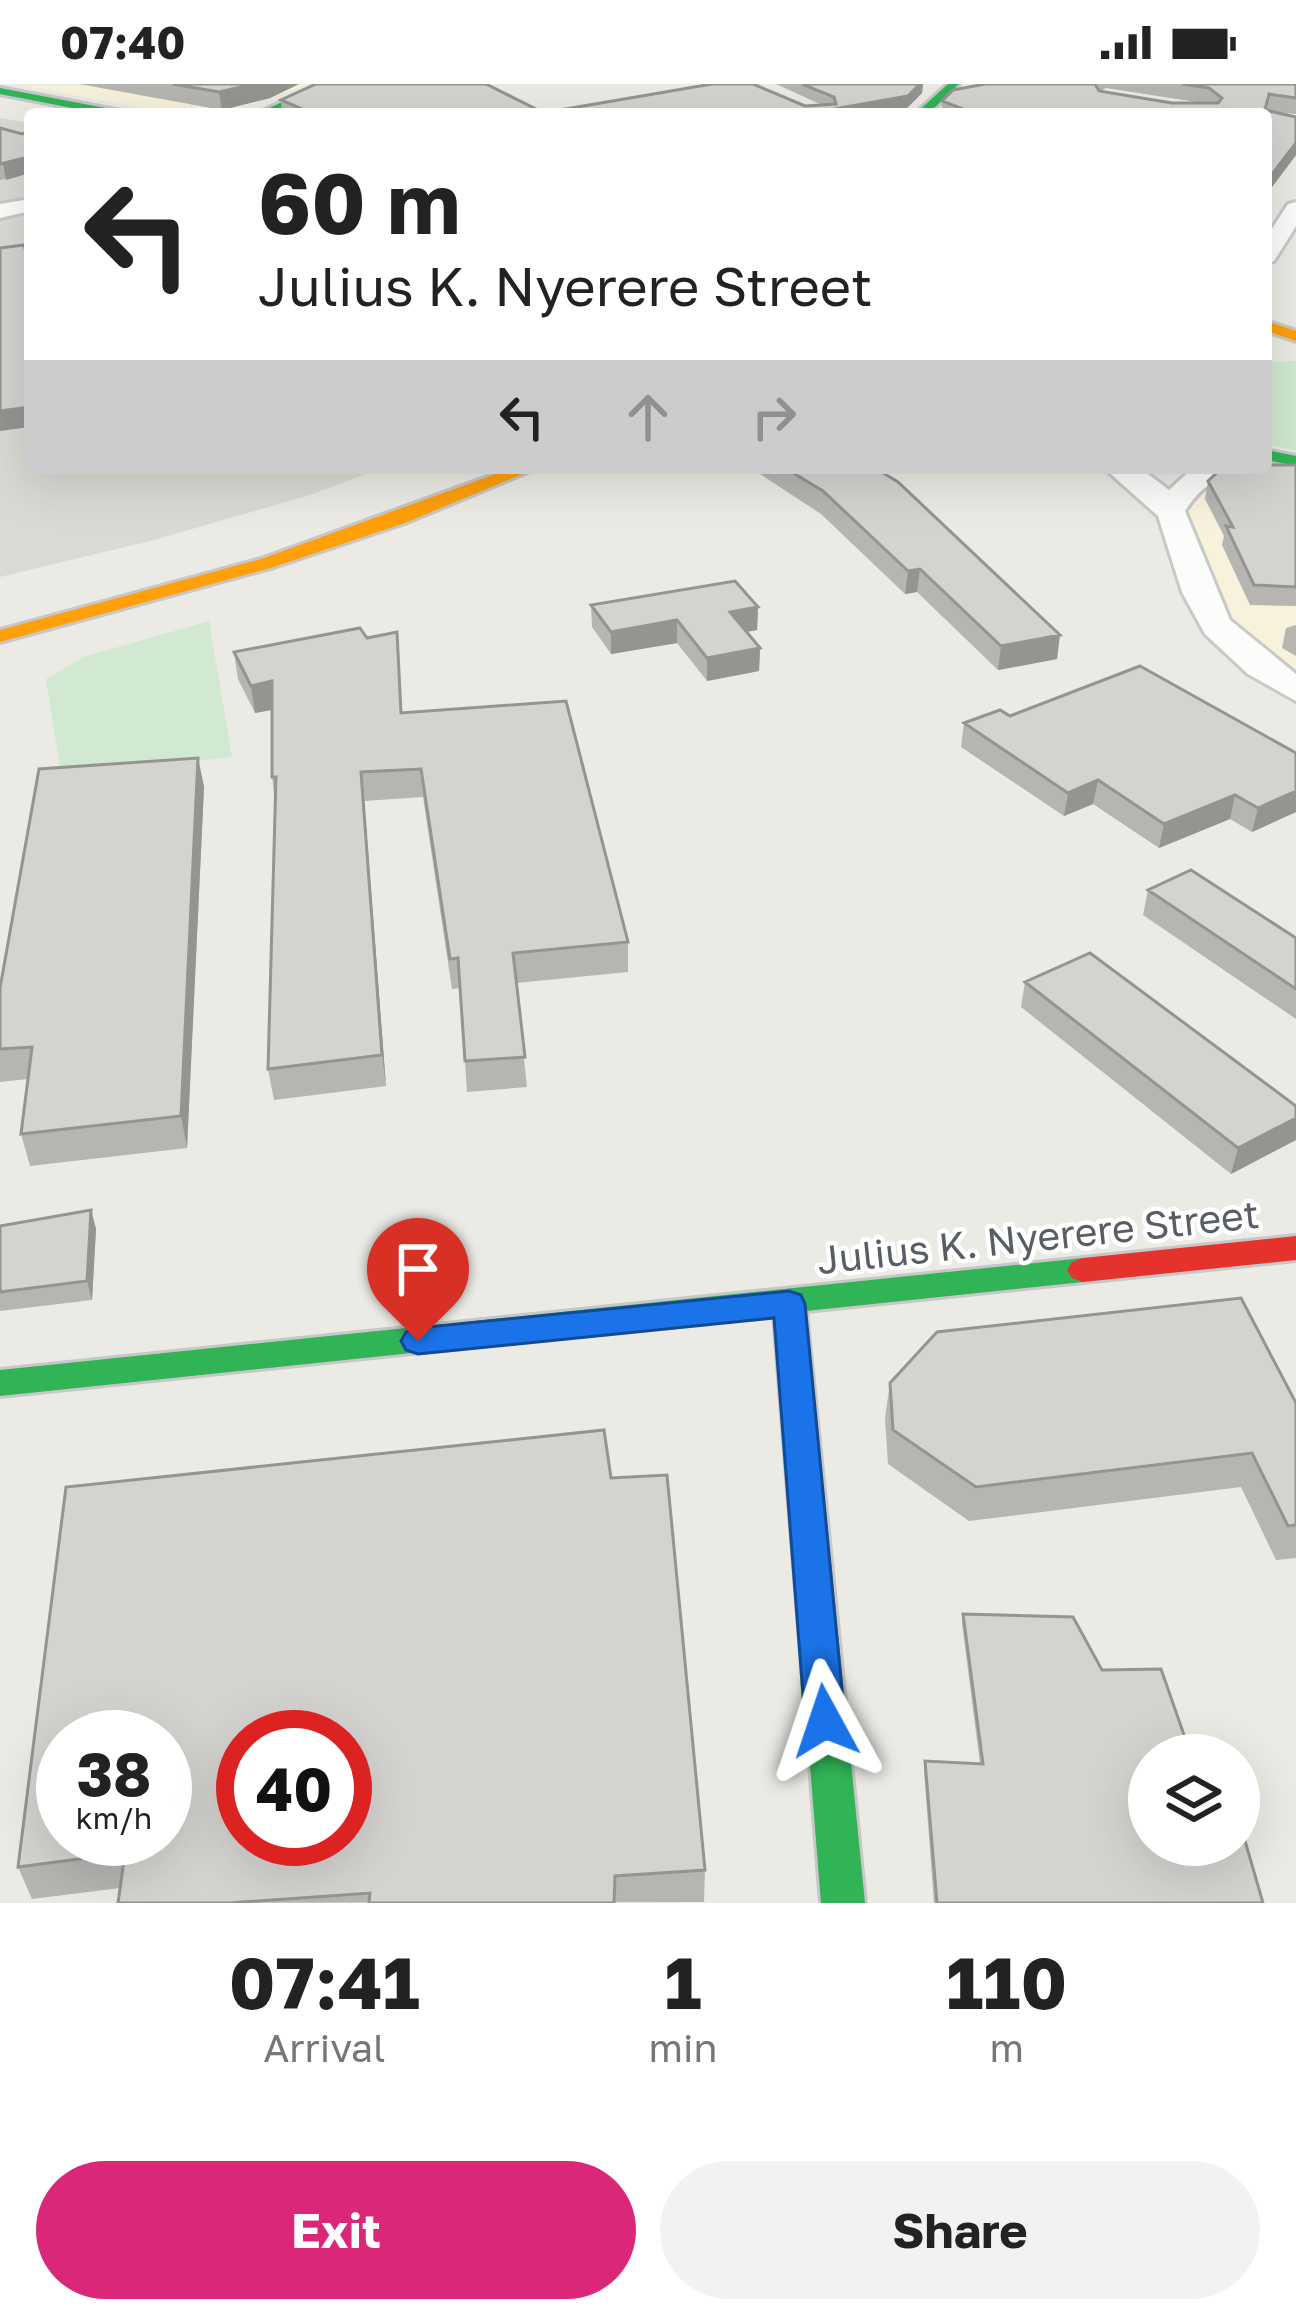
<!DOCTYPE html>
<style>
:root{--surface:#fff;--page:#f2f2f2;--text:#222;--muted:#767676;--accent:#db2777}
body{margin:0;font-family:"Golos Text",sans-serif;background:var(--page);color:var(--text);height:100vh;display:flex;flex-direction:column;font-size:45px;white-space:nowrap}
*{box-sizing:border-box;margin:0}
p{font-size:39px;color:var(--muted)}
.icon{flex:none;width:66px;height:66px;fill:none;stroke:currentColor;stroke-width:2;stroke-linecap:round;stroke-linejoin:round}
.map{position:relative;height:1819px;overflow:hidden}
.details{display:flex;flex-direction:column;background:var(--surface);flex:1}
.details>*{flex:none}
.banner{position:absolute;left:24px;top:24px;width:1248px;height:366px;border-radius:12px;box-shadow:0 12px 48px #0002;background:#fff;color:var(--text);overflow:hidden}
.tools{position:absolute;left:1128px;top:1650px;display:grid;gap:24px}
.tools a{display:grid;place-items:center;width:132px;height:132px;border-radius:50%;background:var(--surface);box-shadow:0 12px 48px #0002;font-size:60px}
.speed{position:absolute;left:36px;top:1626px;display:flex;gap:24px;font-size:60px;font-weight:700;text-align:center}
.speed>*{display:grid;place-content:center;width:156px;height:156px;border-radius:50%;background:var(--surface);box-shadow:0 12px 48px #0002;line-height:1}
.speed small{font-size:30px;font-weight:400}
.speed .limit{border:18px solid #d22;background:#fff;color:#111}
.pin{position:absolute;display:grid;place-items:center;width:102px;height:102px;color:#fff;margin:-123px -51px;border-radius:50% 50% 50% 0;rotate:-45deg;box-shadow:0 0 12px #0007}
.pin .icon{rotate:45deg}
.me{position:absolute;width:132px;margin:-66px;rotate:355deg;stroke-linejoin:round;filter:drop-shadow(0 0 9px #0008)}
.turn{display:flex;align-items:center;gap:42px;height:252px;padding:0 36px;font-size:54px}
.turn .icon{width:156px;height:156px;stroke-width:2.5}
.turn b{display:block;font-size:84px;line-height:102px}
.lanes{display:flex;align-items:center;height:114px;padding:0 36px;background:#0003;justify-content:center;gap:60px;direction:ltr}
.lanes .off{opacity:.35}
.eta{display:flex;justify-content:space-evenly;align-items:center;height:204px;text-align:center}
.eta b{font-size:72px;font-weight:700;line-height:84px}
.action{display:flex;gap:24px;margin-top:auto;padding:24px 36px}
.action a{flex:1;height:138px;border-radius:72px;background:var(--accent);color:#fff;font-size:48px;font-weight:700;line-height:138px;text-align:center}
.action a+a{background:var(--page);color:var(--text)}
.status{display:flex;justify-content:space-between;align-items:center;height:84px;padding:0 60px;background:var(--surface);direction:ltr}
.status svg{height:33px;fill:currentColor}
.map>svg:first-child{display:block}
</style>
<div class="status"><b>07:40</b><svg viewBox="0 0 49 12"><path d="M0 12V9h3v3zM5 12V6h3v6zM10 12V3h3v9zM15 12V0h3v12zM26 1h20v11H26zM47 4h2v5h-2z"/></svg></div>
<div class="map">
<svg width="1296" height="1819" viewBox="0 0 1296 1819">
<rect width="100%" height="100%" fill="#ebeae4"/>
<path fill="#f6f2dc" d="M 309,0 L 223,30 L 175,30 L 23,2 Z
M 1296,386 L 1296,606 L 1210,531 L 1172,424 L 1181,407 Z"/>
<path fill="#dbd9d4" d="M 0,34 L 30,39 L 30,384 L 381,384 L 310,411 L 154,456 L 0,493 Z"/>
<path fill="#d0e9d0" d="M 1296,277 L 1296,367 L 1266,360 L 1266,278 Z
M 209,537 L 232,673 L 61,690 L 46,595 L 84,573 Z"/>
<g fill="none" stroke-linecap="round" stroke-linejoin="round">
<defs>
<path id="street" d="M 30,115 L 30,127 L 0,134 L 0,120 Z
M 1296,118 L 1296,142 L 1274,177 L 1266,179 L 1266,154 L 1288,120 Z
M 1266,377 L 1275,384 L 1270,390 C 1228,401 1214,383 1185,427 L 1230,536 L 1296,590 L 1296,617 L 1248,590 L 1205,550 L 1182,508 L 1158,432 L 1104,384 L 1140,384 L 1169,406 L 1193,384 L 1266,384 Z"/>
<path id="fast" d="M 322,0 L 336,0 L 272,30 L 256,30 Z
M 948,0 L 959,0 L 928,30 L 915,30 Z
M 0,4 L 121,27 L 127,30 L 103,30 L 0,10 Z
M 1266,366 L 1296,372 L 1296,382 L 1266,376 Z
M 1083,1174 L 1094,1178 L 1099,1186 L 1094,1194 L 1083,1198 L 806,1227 L 865,1819 L 821,1819 L 774,1231 L 0,1312 L 0,1286 Z"/>
<path id="slow" d="M 1266,237 L 1296,247 L 1296,257 L 1266,247 Z
M 512,384 L 537,384 L 405,439 L 274,483 L 0,558 L 0,546 L 261,475 Z"/>
<path id="jam" d="M 1296,1152 L 1296,1176 L 1083,1198 L 1072,1194 L 1067,1186 L 1072,1178 L 1083,1174 Z"/>
</defs>
<use href="#street" stroke="#c8c9c8" stroke-width="6"/>
<use href="#fast" stroke="#c7c7c7" stroke-width="6"/>
<use href="#slow" stroke="#c7c7c7" stroke-width="6"/>
<use href="#jam" stroke="#c7c7c7" stroke-width="6"/>
<use href="#street" fill="#fcfcfb" fill-rule="evenodd"/>
<use href="#fast" fill="#30b455" fill-rule="evenodd"/>
<use href="#slow" fill="#ff9f0a" fill-rule="evenodd"/>
<use href="#jam" fill="#e5322d" fill-rule="evenodd"/>
</g>
<path fill="#b6b5b2" fill-rule="evenodd" d="M 79,0 L 299,0 L 270,14 L 222,26 Z
M 776,0 L 923,0 L 922,9 L 907,24 L 874,30 L 560,30 L 560,26 L 822,21 Z
M 985,0 L 1296,0 L 1296,30 L 1266,27 L 1296,33 L 1296,71 L 1266,111 L 1266,30 L 941,30 L 942,17 ZM 1106,4 L 1203,19 L 1172,19 L 1100,7 Z
M 281,16 L 546,30 L 282,30 Z
M 0,44 L 22,50 L 30,47 L 30,89 L 0,96 Z
M 1296,381 L 1296,522 L 1250,521 L 1222,461 L 1224,452 L 1205,415 L 1208,397 Z
M 751,384 L 875,384 L 1057,575 L 998,586 L 917,508 L 905,510 L 821,430 Z
M 591,521 L 758,523 L 757,546 L 746,548 L 760,564 L 759,587 L 707,597 L 677,559 L 611,570 L 592,543 Z
M 1296,541 L 1296,572 L 1282,564 L 1286,544 Z
M 397,548 L 402,629 L 628,858 L 628,888 L 516,899 L 527,1003 L 467,1008 L 460,904 L 452,905 L 423,713 L 364,717 L 386,1002 L 274,1016 L 268,985 L 275,718 L 272,693 L 272,626 L 255,629 L 238,595 L 234,568 L 367,554 Z
M 1010,632 L 1296,669 L 1296,728 L 1252,748 L 1230,735 L 1159,764 L 1093,720 L 1064,732 L 961,663 L 964,639 Z
M 198,674 L 204,703 L 187,1064 L 30,1082 L 21,1050 L 28,995 L 0,998 L 0,904 Z
M 1148,806 L 1296,854 L 1296,935 L 1143,831 Z
M 1025,898 L 1296,1022 L 1296,1056 L 1231,1090 L 1021,923 Z
M 91,1126 L 96,1145 L 92,1216 L 0,1227 L 0,1142 Z
M 890,1299 L 1296,1319 L 1296,1474 L 1276,1476 L 1241,1403 L 969,1437 L 888,1380 L 885,1334 Z
M 611,1394 L 705,1786 L 704,1818 L 118,1819 L 120,1804 L 32,1815 L 18,1783 Z
M 963,1530 L 1149,1671 L 1263,1819 L 934,1819 L 924,1686 L 925,1677 L 980,1680 L 962,1539 Z"/>
<path fill="#949491" d="M 254,0 L 299,0 L 270,14 L 222,26 L 219,8 Z
M 923,0 L 922,9 L 907,24 L 874,30 L 806,30 Z
M 1296,59 L 1296,71 L 1266,111 L 1266,98 Z
M 28,73 L 30,89 L 6,96 L 3,80 Z
M 30,323 L 30,343 L 0,347 L 0,327 Z
M 920,485 L 917,508 L 905,510 L 908,487 Z
M 758,523 L 757,546 L 729,551 L 730,528 Z
M 677,536 L 677,559 L 611,570 L 611,548 Z
M 1060,551 L 1057,575 L 998,586 L 1001,562 Z
M 760,564 L 759,587 L 707,597 L 707,574 Z
M 272,597 L 276,625 L 255,629 L 251,602 Z
M 198,674 L 204,703 L 187,1064 L 181,1032 Z
M 361,688 L 364,717 L 386,1002 L 382,971 Z
M 1098,696 L 1093,720 L 1064,732 L 1068,709 Z
M 1296,707 L 1296,728 L 1252,748 L 1258,724 Z
M 1235,711 L 1230,735 L 1159,764 L 1164,740 Z
M 1296,1034 L 1296,1056 L 1231,1090 L 1238,1064 Z
M 91,1126 L 96,1145 L 92,1216 L 87,1197 Z"/>
<path fill="#d4d3cf" stroke="#949491" stroke-width="3" fill-rule="evenodd" d="M 173,0 L 254,0 L 219,8 Z
M 316,0 L 486,0 L 546,30 L 315,30 L 291,26 L 300,24 L 281,16 Z
M 712,0 L 753,0 L 805,22 L 836,20 L 834,13 L 802,0 L 920,0 L 908,12 L 806,30 L 565,30 L 560,26 Z
M 985,0 L 1095,0 L 1099,7 L 1172,19 L 1218,19 L 1222,14 L 1209,4 L 1182,0 L 1296,0 L 1296,14 L 1269,10 L 1265,26 L 1296,33 L 1296,59 L 1266,98 L 1266,30 L 976,30 L 942,17 L 953,6 Z
M 0,44 L 22,50 L 30,47 L 30,80 L 28,73 L 0,80 Z
M 24,161 L 30,181 L 30,323 L 0,327 L 0,164 Z
M 1266,381 L 1296,381 L 1296,503 L 1254,501 L 1226,442 L 1233,443 L 1208,397 L 1221,385 L 1266,384 Z
M 785,384 L 875,384 L 898,398 L 1060,551 L 1001,562 L 920,485 L 908,487 L 823,407 Z
M 735,497 L 758,523 L 730,528 L 760,564 L 707,574 L 677,536 L 611,548 L 591,521 Z
M 360,544 L 367,554 L 397,548 L 401,629 L 566,617 L 628,858 L 513,869 L 525,973 L 465,977 L 458,874 L 450,875 L 421,685 L 361,688 L 382,971 L 268,985 L 276,693 L 272,693 L 272,597 L 251,602 L 234,568 Z
M 1140,582 L 1296,669 L 1296,707 L 1258,724 L 1235,711 L 1164,740 L 1098,696 L 1068,709 L 964,639 L 1000,626 L 1010,632 Z
M 198,674 L 181,1032 L 21,1050 L 32,963 L 0,965 L 0,904 L 39,685 Z
M 1191,786 L 1296,854 L 1296,905 L 1148,806 Z
M 1090,869 L 1296,1022 L 1296,1034 L 1238,1064 L 1025,898 Z
M 91,1126 L 87,1197 L 0,1208 L 0,1142 Z
M 1241,1214 L 1296,1319 L 1296,1441 L 1288,1442 L 1252,1369 L 976,1403 L 893,1346 L 890,1299 L 937,1248 Z
M 604,1346 L 611,1394 L 667,1391 L 705,1786 L 615,1792 L 614,1819 L 369,1819 L 370,1809 L 229,1819 L 118,1819 L 125,1769 L 18,1783 L 66,1403 ZM 63,1653 L 165,1653 L 165,1755 L 63,1755 ZM 243,1653 L 345,1653 L 345,1755 L 243,1755 Z
M 963,1530 L 1073,1533 L 1102,1586 L 1161,1585 L 1191,1671 L 1149,1671 L 1149,1761 L 1239,1761 L 1239,1736 L 1263,1819 L 937,1819 L 925,1677 L 983,1680 Z"/>
<path fill="#1a73e8" stroke="#114b97" stroke-width="3" d="M 789,1207 L 801,1211 L 805,1220 L 845,1637 L 840,1650 L 825,1656 L 811,1650 L 805,1637 L 774,1234 L 418,1270 L 406,1266 L 401,1257 L 406,1248 L 418,1244 Z"/>
<g text-anchor="middle" stroke-width="9" stroke-linejoin="round" paint-order="stroke">
<g font-size="39" fill="#595d64" stroke="#fff">
<text transform="translate(1038 1153) rotate(-6)" y="14">Julius K. Nyerere Street</text>
</g>
</g>
</svg>
<div class="tools">
<a><svg class="icon" aria-label="layers" viewBox="0 0 24 24"><path d="M12 4l9 5-9 5-9-5zM3 14l9 5 9-5"/></svg></a>
</div>
<div class="speed"><div>38<small>km/h</small></div><div class="limit">40</div></div>
<div class="pin" style="left:418px;top:1257px;background:#d93025"><svg class="icon" aria-label="arrive" viewBox="0 0 24 24"><path d="M6 21V4h12l-3 4 3 4H6"/></svg></div>
<svg class="me" style="left:825px;top:1637px" viewBox="-20 -20 40 40"><path d="M0-17L14 15 0 8-14 15z" fill="#1a73e8" stroke="#fff" stroke-width="4"/></svg>
<div class="banner">
<div class="turn"><svg class="icon" aria-label="left" viewBox="0 0 24 24"><path d="M17 20v-9H6M10 6l-5 5 5 5"/></svg><div><b>60 m</b>Julius K. Nyerere Street</div></div>
<div class="lanes"><svg class="icon" aria-label="left" viewBox="0 0 24 24"><path d="M17 20v-9H6M10 6l-5 5 5 5"/></svg><svg class="icon off" aria-label="ahead" viewBox="0 0 24 24"><path d="M12 20V5M6 11l6-6 6 6"/></svg><svg class="icon off" aria-label="right" viewBox="0 0 24 24"><path d="M7 20v-9h11M14 6l5 5-5 5"/></svg></div>
</div>
</div>
<section class="details">
<div class="eta">
<div><b>07:41</b><p>Arrival</p></div>
<div><b>1</b><p>min</p></div>
<div><b>110</b><p>m</p></div>
</div>
<div class="action"><a>Exit</a><a>Share</a></div>
</section>
